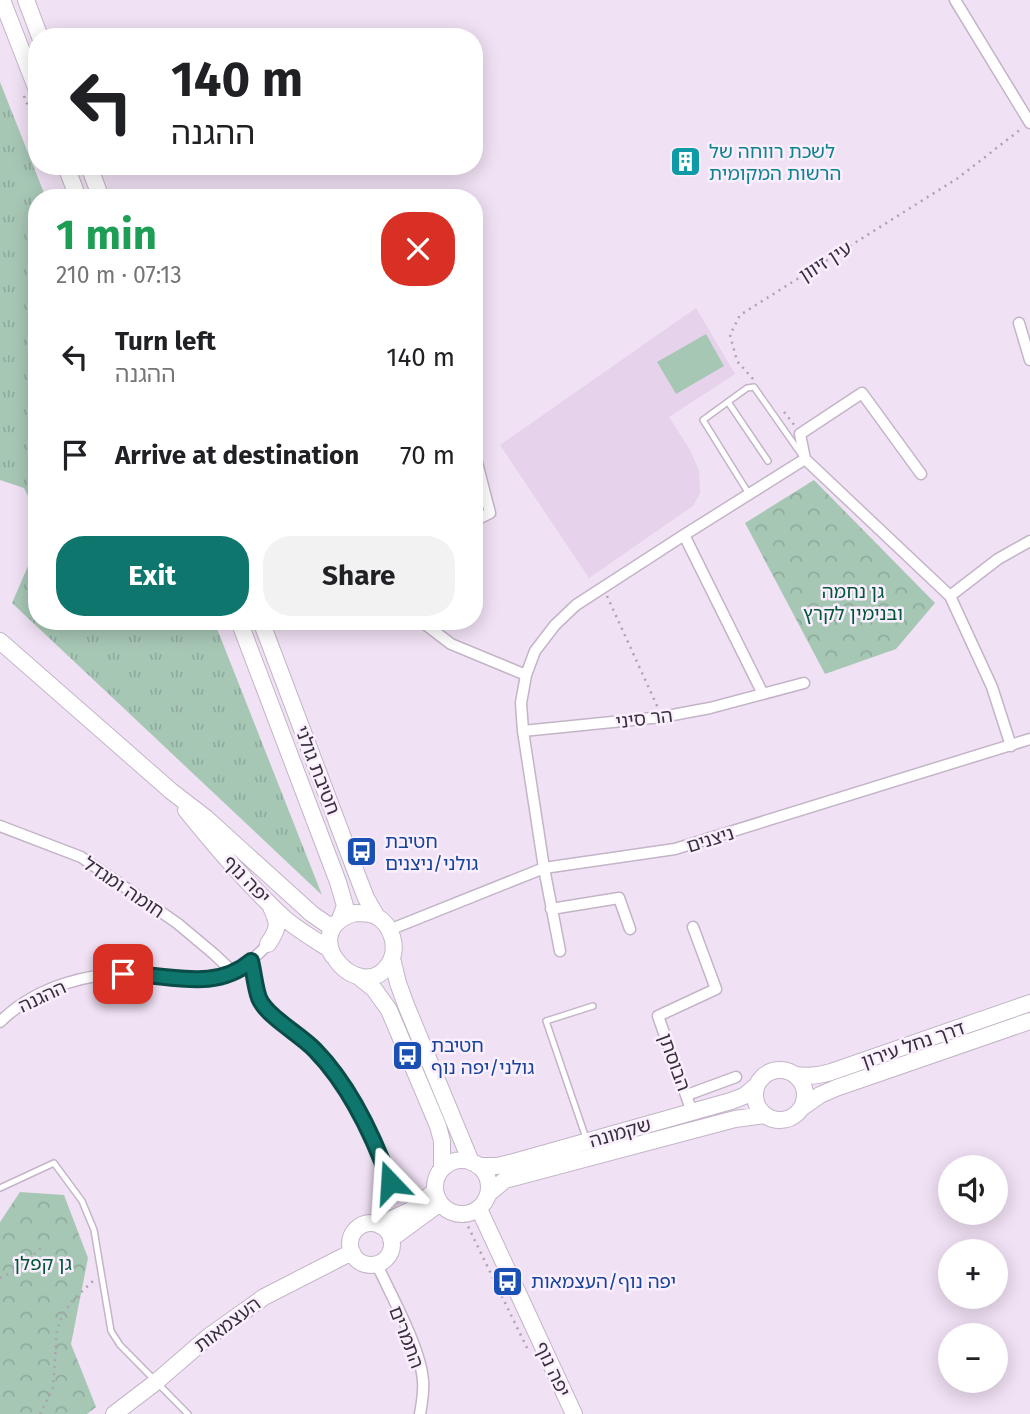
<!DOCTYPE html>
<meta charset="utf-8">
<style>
:root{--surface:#fff;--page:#f2f2f2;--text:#202124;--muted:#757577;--accent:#0f766e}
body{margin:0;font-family:"Fira Sans","Noto Sans Hebrew",sans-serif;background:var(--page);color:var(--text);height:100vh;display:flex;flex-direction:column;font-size:26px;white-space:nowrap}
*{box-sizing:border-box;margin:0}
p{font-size:23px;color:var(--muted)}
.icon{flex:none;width:38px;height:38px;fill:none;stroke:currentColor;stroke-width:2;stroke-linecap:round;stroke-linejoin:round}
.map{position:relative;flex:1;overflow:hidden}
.details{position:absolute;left:28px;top:189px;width:455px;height:441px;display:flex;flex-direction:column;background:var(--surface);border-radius:28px;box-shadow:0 4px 18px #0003}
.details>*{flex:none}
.guide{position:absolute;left:28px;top:28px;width:455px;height:147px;border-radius:28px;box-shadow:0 4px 18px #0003;background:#fff;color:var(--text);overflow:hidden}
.fabs{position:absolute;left:938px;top:1155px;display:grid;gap:14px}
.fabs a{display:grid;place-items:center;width:70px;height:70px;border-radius:50%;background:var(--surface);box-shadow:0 4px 18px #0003;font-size:35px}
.pin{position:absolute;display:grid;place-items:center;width:60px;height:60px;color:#fff;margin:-30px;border-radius:14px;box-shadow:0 4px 10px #0006}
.me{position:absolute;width:77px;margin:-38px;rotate:340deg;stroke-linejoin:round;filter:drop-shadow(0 0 5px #0008)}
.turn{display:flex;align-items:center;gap:24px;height:147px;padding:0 28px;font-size:32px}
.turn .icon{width:91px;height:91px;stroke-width:2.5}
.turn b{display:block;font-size:49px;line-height:60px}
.round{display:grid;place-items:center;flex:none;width:74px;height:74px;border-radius:28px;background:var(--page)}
.headline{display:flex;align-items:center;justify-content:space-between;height:119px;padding:0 28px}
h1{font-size:42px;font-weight:700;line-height:52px;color:#1e9e55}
.button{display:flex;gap:14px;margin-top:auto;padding:14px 28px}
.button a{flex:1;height:80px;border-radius:28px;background:var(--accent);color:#fff;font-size:28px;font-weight:700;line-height:80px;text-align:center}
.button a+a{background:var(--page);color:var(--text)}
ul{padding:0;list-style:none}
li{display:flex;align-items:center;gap:21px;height:98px;padding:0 28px}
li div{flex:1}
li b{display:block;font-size:26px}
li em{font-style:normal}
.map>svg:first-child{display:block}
</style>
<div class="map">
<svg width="1030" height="1414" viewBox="0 0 1030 1414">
<defs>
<pattern id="grass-tufts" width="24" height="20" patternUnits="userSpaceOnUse" patternTransform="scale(1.75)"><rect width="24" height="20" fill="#a7c7b5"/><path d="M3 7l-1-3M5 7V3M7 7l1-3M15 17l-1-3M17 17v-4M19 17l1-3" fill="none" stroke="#90ab9c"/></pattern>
<pattern id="park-crowns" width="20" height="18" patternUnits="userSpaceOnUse" patternTransform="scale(1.75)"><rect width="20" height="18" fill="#a7c7b5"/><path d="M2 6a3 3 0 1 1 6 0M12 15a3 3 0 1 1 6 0" fill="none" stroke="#90ab9c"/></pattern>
</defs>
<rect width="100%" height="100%" fill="#f0e1f4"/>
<path fill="#e6d2eb" d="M 696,308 L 735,374 L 669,417 L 690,450 L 699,471 L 700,493 L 693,506 L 589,578 L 500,445 Z"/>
<path fill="url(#grass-tufts)" d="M 0,82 L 46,198 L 37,198 L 37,514 L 24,488 L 0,480 Z
M 37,521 L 37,621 L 214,621 L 322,895 L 12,603 L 34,552 Z"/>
<path fill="url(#park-crowns)" d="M 814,480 L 935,603 L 896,649 L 825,674 L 745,523 Z
M 20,1192 L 64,1195 L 88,1258 L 71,1344 L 96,1407 L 87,1414 L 0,1414 L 0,1222 Z"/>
<path fill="#a7c7b5" d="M 706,334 L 724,366 L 676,394 L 657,362 Z"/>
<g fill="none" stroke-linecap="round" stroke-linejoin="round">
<defs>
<path id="lane" d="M 728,402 L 768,461
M 749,494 L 703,420 L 747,388 L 754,387 L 801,454
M 587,1141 L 546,1021 L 593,1006
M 0,1188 L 54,1163 L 82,1201 L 94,1230 L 111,1331 L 120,1345 L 188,1414"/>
<path id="street" d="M 955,0 L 1030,123
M 1019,323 L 1030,360
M 474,451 L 490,513 L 474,521
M 921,474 L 862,393 L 800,434 L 805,459 L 950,596 L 992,687 L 1011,746
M 684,535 L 763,694
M 950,596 L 998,559 L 1030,541
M 421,621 L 451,644 L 526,675
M 523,731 L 662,717 L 710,708 L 804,683
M 0,826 L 81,857 L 177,923 L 214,954 L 233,972
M 551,909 L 619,898 L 630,929
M 389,930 L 544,868 L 675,849 L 1030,739
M 560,951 L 544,868 L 523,731 L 521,703 L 526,675 L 535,651 L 555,625 L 576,605 L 684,535 L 805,459
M 251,961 C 254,973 255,987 260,998 C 268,1018 300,1034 315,1050 C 349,1085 374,1136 390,1182
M 0,1022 C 36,986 90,972 139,973 C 159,974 179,980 199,980 C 228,981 250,964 268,944
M 687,1095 L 736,1077
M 692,1112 L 658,1016 L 716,989 L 693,927
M 374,1265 L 380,1271 C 394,1301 421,1350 423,1381 C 424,1392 422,1403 420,1414"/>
<path id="secondary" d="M 2,0 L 37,90
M 26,0 L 40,37
M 66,166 L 78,198
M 89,166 L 101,198
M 239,621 L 338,882 L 345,906 L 340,919
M 261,621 L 359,880 L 366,898 L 377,917
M 0,641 L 171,791 L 206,818 L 312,914 L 328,925 L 333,926
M 186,810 C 215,846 250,887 284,918 C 298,930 314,939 329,949 L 333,956
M 355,913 C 362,913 369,913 376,916 C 392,925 399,948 389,964 C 361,1008 292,932 355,913 Z
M 268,944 C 279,928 279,924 271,907
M 392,958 L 398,983 L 406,1005 L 471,1162
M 359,977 L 374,989 L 389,1010 L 438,1126 L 442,1141 L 442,1169
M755 1095a25 25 0 1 1 50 0a25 25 0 1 1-50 0Z
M 795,1075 C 808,1077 818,1076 831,1072 L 1030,1003
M 803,1107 L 820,1095 L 836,1088 L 1030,1021
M435 1187a27 27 0 1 1 54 0a27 27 0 1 1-54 0Z
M 478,1166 L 497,1166 L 514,1162 L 731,1101 L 744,1096 L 757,1085
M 488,1194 L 505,1180 L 735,1119 L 765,1115
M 479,1209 L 574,1414
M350 1244a21 21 0 1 1 42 0a21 21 0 1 1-42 0Z
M 379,1225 L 411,1210 L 435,1191
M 391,1239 L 440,1203
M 114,1414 L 156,1382 L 208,1337 L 264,1297 L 352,1252"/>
</defs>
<use href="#lane" stroke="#c3b5c7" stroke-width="8"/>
<use href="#street" stroke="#c3b5c7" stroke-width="13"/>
<use href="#secondary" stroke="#c3b5c7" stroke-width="18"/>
<path stroke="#aea2b1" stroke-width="2.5" stroke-dasharray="2 5" stroke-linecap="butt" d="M 24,96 L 37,129
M 753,379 L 737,361 L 730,335 L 740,315 L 958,178 L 1021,129
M 784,412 L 795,426
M 607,596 L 658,708
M 462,1214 L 528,1350
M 0,1278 L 16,1271 L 44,1245
M 40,1414 L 53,1388 L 57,1330 L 63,1313 L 73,1300 L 94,1280"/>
<use href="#lane" stroke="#fff" stroke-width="5"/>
<use href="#street" stroke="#fff" stroke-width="10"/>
<use href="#secondary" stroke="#fff" stroke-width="16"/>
</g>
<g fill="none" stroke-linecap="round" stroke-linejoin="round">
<defs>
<path id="route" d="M 123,974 C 166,973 214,993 251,961 C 254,973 255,987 259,998 C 267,1017 300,1034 315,1050 C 350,1086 373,1135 390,1182"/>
</defs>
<use href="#route" stroke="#0a4d48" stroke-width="18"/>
<use href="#route" stroke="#0f766e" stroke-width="12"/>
</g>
<defs>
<symbol id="building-square" viewBox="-11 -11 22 22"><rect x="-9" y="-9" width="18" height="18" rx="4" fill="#0f9aa8" stroke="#fbefff"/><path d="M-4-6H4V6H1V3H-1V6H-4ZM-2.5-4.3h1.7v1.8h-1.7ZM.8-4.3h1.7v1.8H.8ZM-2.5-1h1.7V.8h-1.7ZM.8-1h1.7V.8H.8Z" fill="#fff"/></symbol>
<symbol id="bus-square" viewBox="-11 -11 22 22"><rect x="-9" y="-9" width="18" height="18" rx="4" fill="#1a4fb4" stroke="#fbefff"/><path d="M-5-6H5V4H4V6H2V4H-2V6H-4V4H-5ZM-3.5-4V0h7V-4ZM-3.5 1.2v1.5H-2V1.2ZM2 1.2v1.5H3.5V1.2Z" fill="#fff"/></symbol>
</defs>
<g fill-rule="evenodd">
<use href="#building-square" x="668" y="144" width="35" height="35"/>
<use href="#bus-square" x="344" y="834" width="35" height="35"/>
<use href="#bus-square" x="390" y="1038" width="35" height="35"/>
<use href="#bus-square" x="490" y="1264" width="35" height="35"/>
</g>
<g text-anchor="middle" stroke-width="5" stroke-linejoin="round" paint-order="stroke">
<g font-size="19" fill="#0d838f" stroke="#fbefff" text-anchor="start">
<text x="709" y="158">לשכת רווחה של<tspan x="709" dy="22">הרשות המקומית</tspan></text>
</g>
<g font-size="19" fill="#363138" stroke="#fbefff">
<text transform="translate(825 261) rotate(-32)" y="7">עין זיוון</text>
<text transform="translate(644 718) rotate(-7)" y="7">הר סיני</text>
<text transform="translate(318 770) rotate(69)" y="7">חטיבת גולני</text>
<text transform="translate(710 839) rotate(-17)" y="7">ניצנים</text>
<text transform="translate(247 879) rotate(46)" y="7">יפה נוף</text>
<text transform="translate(124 887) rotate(34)" y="7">חומה ומגדל</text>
<text transform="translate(42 996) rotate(-25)" y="7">ההגנה</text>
<text transform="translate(913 1044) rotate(-19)" y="7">דרך נחל עירון</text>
<text transform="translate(675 1062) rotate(70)" y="7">הבוסתן</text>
<text transform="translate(620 1132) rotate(-16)" y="7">שקמונה</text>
<text transform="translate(227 1324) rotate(-37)" y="7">העצמאות</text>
<text transform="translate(407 1337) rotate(69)" y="7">התמרים</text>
<text transform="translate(553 1369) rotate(65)" y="7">יפה נוף</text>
</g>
<g font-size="19" fill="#005636" stroke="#fbefff">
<text x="853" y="598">גן נחמה<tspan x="853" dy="22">ובנימין לקרץ</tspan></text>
<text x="43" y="1270">גן קפלן</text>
</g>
<g font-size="19" fill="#164399" stroke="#fbefff" text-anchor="start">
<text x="385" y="848">חטיבת<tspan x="385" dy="22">גולני/ניצנים</tspan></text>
<text x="431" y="1052">חטיבת<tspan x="431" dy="22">גולני/יפה נוף</tspan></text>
<text x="531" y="1288">יפה נוף/העצמאות</text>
</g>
</g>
</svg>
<div class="fabs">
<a><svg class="icon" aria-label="sound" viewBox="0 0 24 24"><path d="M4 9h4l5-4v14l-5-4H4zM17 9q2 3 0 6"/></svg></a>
<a>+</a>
<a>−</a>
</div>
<div class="pin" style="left:123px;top:974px;background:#d93025"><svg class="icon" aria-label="arrive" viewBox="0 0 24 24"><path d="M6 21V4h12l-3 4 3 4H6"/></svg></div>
<svg class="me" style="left:390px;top:1182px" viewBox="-20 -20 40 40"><path d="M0-17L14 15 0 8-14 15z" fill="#0f766e" stroke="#fff" stroke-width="4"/></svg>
<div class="guide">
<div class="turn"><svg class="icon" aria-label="left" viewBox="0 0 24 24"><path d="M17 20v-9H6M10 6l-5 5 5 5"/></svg><div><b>140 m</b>ההגנה</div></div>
</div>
<section class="details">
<div class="headline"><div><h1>1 min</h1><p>210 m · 07:13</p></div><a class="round" style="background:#d93025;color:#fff"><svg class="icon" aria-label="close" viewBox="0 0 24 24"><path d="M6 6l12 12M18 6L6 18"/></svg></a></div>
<ul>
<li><svg class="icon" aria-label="left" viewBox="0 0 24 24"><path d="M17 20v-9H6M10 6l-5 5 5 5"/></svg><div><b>Turn left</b><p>ההגנה</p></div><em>140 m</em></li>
<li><svg class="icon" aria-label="arrive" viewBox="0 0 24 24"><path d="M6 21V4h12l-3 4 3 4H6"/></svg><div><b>Arrive at destination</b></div><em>70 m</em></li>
</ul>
<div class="button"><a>Exit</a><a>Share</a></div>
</section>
</div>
